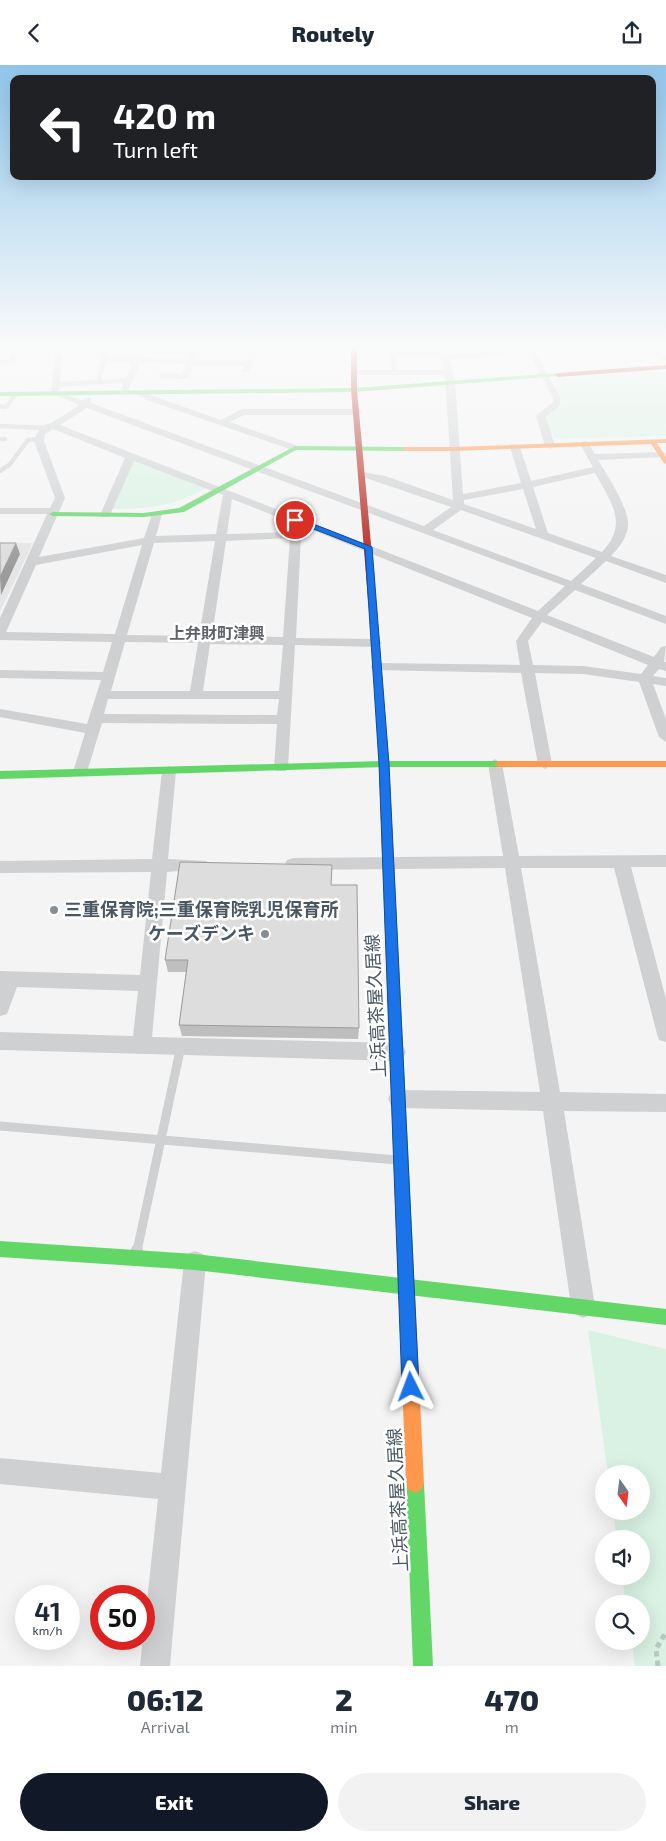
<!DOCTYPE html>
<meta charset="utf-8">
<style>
:root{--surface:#fff;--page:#f2f2f3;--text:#1f2937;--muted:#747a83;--accent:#111827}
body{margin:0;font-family:"Exo 2","Noto Sans JP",sans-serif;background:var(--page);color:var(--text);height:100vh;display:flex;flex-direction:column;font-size:19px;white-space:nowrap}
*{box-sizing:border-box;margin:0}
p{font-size:16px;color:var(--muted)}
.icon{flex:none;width:28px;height:28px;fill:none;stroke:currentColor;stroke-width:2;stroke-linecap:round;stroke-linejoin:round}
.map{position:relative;height:1601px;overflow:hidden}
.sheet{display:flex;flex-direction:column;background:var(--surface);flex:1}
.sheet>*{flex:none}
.hud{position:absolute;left:10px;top:10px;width:646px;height:105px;border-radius:10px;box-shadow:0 5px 20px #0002;background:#202124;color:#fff;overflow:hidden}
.needle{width:32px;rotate:166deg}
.buttons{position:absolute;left:595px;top:1400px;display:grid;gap:10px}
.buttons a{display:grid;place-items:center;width:55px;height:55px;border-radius:50%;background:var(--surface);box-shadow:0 5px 20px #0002;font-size:25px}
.speed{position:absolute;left:15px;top:1520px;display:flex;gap:10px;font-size:25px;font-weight:700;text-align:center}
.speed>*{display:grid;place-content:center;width:65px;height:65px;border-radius:50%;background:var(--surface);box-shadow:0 5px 20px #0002;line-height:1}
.speed small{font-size:12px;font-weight:400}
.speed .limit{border:8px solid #d22;background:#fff;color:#111}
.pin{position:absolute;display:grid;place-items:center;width:42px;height:42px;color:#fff;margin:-21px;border:2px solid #fff;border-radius:50%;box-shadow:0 1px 5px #0007}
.me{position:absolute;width:55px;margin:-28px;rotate:357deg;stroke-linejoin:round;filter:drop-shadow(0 0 4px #0008)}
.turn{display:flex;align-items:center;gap:18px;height:105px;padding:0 20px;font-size:22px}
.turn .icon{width:65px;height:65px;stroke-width:2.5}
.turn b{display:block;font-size:35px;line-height:42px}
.eta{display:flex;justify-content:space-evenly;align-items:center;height:85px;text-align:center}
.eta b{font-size:30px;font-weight:800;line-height:35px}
.primary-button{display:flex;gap:10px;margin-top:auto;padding:10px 20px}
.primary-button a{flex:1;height:58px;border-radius:30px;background:var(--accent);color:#fff;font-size:20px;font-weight:800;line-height:58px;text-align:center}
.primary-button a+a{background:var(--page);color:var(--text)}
header{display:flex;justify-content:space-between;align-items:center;height:65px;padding:0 20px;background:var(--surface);font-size:22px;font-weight:800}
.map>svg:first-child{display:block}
</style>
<header><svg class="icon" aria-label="back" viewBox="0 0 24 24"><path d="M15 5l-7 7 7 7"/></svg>Routely<svg class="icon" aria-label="share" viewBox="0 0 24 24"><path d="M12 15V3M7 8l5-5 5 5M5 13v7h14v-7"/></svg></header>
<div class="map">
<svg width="666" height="1601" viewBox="0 0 666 1601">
<rect width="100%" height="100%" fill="#f4f4f4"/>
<path fill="#e6e5e6" d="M 0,477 L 33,478 L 0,547 Z"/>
<path fill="#d9f2e3" d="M 666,306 L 666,371 L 554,374 L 546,355 L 548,349 L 563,338 L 554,314 Z
M 135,396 L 205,423 L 204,424 C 174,441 147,444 113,444 L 111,442 L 130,397 Z
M 588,1265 L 666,1284 L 666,1601 L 635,1601 L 632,1576 L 641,1576 L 641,1539 L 626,1539 L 622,1511 L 641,1511 L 641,1474 L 617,1474 L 613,1446 L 641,1446 L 641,1409 L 608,1409 Z"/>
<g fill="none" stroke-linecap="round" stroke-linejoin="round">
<path stroke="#bcc7c4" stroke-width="5" stroke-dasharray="5.5 4" stroke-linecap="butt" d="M 658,1601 L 656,1584 L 666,1567"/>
<path stroke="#ced0d2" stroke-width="4.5" d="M 103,280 L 103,287
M 392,280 L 394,307
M 141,286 L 196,287
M 137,295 L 192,297
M 0,297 L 13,297 L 14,280
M 101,317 L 99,314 L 104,294
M 0,341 L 6,342 L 16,329
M 0,361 L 46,363
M 0,374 L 5,374
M 0,406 L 9,400 L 28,375 L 39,374"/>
<path stroke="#ced0d2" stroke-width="9" d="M 0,1061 L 397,1095
M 137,1186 L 181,981"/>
<path stroke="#ced0d2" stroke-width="12" d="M 137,1187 L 137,1185"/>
<path fill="#ced0d2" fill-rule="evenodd" d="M 56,280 L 64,280 L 60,317 L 126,313 L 132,297 L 101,296 L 99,287 L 106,285 L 108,292 L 135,292 L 140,280 L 148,280 L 128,326 L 121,324 L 123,318 L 60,322 L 59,327 L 83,336 L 85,333 L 91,333 L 91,338 L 424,461 L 451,442 L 357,410 L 362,407 L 385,411 L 453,435 L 445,310 L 354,310 L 351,309 L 351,305 L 444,305 L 441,292 L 392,291 L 388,289 L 392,287 L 440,287 L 438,280 L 446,280 L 448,289 L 526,284 L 524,280 L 532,280 L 534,283 L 613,280 L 609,282 L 536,288 L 561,333 L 560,340 L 546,352 L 555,381 L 550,384 L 545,381 L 536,351 L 553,337 L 553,333 L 529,288 L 450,294 L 455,317 L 463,429 L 521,418 L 510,382 L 515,379 L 520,382 L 531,416 L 593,402 L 580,379 L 585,376 L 588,377 L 595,389 L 664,387 L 666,389 L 661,392 L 598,395 C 607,410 629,443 628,460 C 628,471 619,483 611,491 L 666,510 L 666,518 L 606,496 L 581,519 L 666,551 L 666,559 L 575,525 L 547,550 L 654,592 L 661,582 L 666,581 L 664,597 L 666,597 L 666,606 L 659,604 L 653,611 L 666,613 L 666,621 L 653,619 L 666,654 L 666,677 L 659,672 L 639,617 L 583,609 L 535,608 L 552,699 L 545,704 L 538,699 L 521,608 L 373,605 L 371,602 L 373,599 L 378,598 L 520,600 L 516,576 L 532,553 L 312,465 L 301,471 L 296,573 L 376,574 L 382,578 L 376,582 L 295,580 L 288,702 L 286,706 L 276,706 L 274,702 L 277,659 L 102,658 L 87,707 L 85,711 L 75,711 L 73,707 L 85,668 L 0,652 L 0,644 L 87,659 L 101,615 L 0,613 L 0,605 L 103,607 L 112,577 L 0,575 L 0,553 L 47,449 L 0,449 L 0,443 L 50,443 L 55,433 L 34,376 C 36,367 44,358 51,358 L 80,340 L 51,328 ZM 87,343 L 565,521 L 538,546 L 60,360 ZM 53,364 L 125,393 L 100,450 L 101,452 L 109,452 L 110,450 L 134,396 L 223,430 L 216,469 L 156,471 L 162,449 L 157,446 L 152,449 L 144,473 L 39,492 L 65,433 L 44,376 L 45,369 ZM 595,408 C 611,437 629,459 602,487 L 548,468 L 533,422 ZM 523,424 L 536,464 L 464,439 L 464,435 ZM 232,434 L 303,462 L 294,467 L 227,469 ZM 461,445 L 596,493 L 571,516 L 433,465 ZM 290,473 L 283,572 L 212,571 L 226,476 ZM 215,476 L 199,571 L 127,570 L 154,478 ZM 142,480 L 115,569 L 6,567 L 36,500 ZM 542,557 L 648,600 L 641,609 L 583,601 L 533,600 L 528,576 ZM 125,577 L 198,578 L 190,626 L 111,626 ZM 210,579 L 283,580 L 279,626 L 203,626 ZM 108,634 L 279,634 L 277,650 L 104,649 Z
M 194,280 L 353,283 L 357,285 L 353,287 L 267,284 L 257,287 L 249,307 L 243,307 L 243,301 L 194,300 L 188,314 L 159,313 L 159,309 L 162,308 L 182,309 ZM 199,286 L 249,287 L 245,296 L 196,295 Z
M 635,280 L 645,280 L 666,291 L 666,296 Z
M 139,326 L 145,326 L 153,331 L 221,355 L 242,344 L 357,344 L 362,347 L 357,350 L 244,350 L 230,357 L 298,381 L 298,385 L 295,386 L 147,335 L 139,330 Z
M 495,694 L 502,699 L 519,791 L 666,790 L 666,802 L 631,802 L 666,934 L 666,977 L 659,975 L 657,969 L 614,803 L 521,803 L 560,1027 L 666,1029 L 666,1047 L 564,1046 L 595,1241 L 591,1249 L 583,1253 L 575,1249 L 571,1241 L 543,1046 L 398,1043 L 391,1041 L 388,1034 L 391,1027 L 398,1025 L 540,1027 L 505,803 L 293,805 L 287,803 L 285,799 L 287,795 L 293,793 L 503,791 L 488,699 Z
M 169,701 L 176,706 L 168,794 L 207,796 L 209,800 L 207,804 L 167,807 L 152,972 L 396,978 L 403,981 L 406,987 L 403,993 L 396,996 L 0,985 L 0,967 L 133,971 L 138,926 L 17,922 L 7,949 L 0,951 L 0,906 L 140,910 L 151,807 L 0,808 L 0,796 L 152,794 L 162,706 Z
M 195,1186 L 203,1189 L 206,1197 L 170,1601 L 140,1601 L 158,1434 L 0,1419 L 0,1393 L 161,1408 L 184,1197 L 187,1189 Z"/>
<path fill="#63d668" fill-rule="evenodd" d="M 558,308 L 560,311 L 354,327 L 0,331 L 0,327 L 354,323 Z
M 295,381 L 405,382 L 408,384 L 405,386 L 296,385 L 184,447 L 144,452 L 53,451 L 49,449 L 53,447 L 144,448 L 179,443 Z
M 384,696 L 499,696 L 504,699 L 499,702 L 384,702 L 0,714 L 0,706 Z
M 389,813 L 393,814 L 395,817 L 413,1187 L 410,1192 L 405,1195 L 400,1192 L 397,1187 L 383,817 L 385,814 Z
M 0,1176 L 195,1189 L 666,1244 L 666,1260 L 195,1205 L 0,1192 Z
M 415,1410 L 421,1413 L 424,1419 L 433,1601 L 413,1601 L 406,1419 L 409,1413 Z"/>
<path fill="#ff974d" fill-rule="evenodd" d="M 666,374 L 666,378 L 657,378 L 666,392 L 666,399 L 664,398 L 651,379 L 454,386 L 405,386 L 402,384 L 405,382 L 454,382 Z
M 369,532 L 372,532 L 376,534 L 389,699 L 395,817 L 393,820 L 385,820 L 383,817 L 379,699 Z
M 499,696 L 666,696 L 666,702 L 499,702 L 494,699 Z
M 405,1179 L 410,1182 L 413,1187 L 424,1419 L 421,1425 L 415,1428 L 409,1425 L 406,1419 L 397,1187 L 400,1182 Z"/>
<path fill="#b3261e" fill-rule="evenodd" d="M 351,280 L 357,280 L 357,325 L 376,534 L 372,536 L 368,534 L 351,325 Z
M 666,300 L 666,304 L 558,312 L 555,310 L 558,308 Z"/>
</g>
<path fill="#bebebf" d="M 332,820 L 359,963 L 358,974 L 182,971 L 179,960 L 186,907 L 168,907 L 165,895 Z"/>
<path fill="#9b9b9b" d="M 16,478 L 20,489 L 1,530 L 0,512 Z"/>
<path fill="#ddddde" stroke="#9b9b9b" d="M 0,478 L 16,478 L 0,512 Z
M 180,797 L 332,800 L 331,820 L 357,820 L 359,963 L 179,960 L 188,895 L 165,895 Z"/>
<linearGradient id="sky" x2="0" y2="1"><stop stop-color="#91c6eb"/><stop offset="0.56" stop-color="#fafafa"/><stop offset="1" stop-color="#fafafa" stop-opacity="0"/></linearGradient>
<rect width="666" height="504" fill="url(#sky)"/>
<path fill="#1a73e8" stroke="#114b97" d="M 293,453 L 298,453 L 372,482 L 389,699 L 419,1322 L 417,1328 L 411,1331 L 405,1328 L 402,1322 L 379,699 L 365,484 L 293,456 Z"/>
<g fill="#868d94" stroke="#fff" stroke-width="2">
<circle cx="54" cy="845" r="5"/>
<circle cx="265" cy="869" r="5"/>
</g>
<g text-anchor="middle" stroke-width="5" stroke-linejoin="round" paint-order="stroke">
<g font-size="16" font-weight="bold" fill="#5f6368" stroke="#fff">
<text x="217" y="574">上弁財町津興</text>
</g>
<g font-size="18" font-weight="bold" fill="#4a5661" stroke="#fff" text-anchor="start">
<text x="64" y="851">三重保育院;三重保育院乳児保育所</text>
<text x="255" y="875" text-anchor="end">ケーズデンキ</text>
</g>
<g font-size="18" fill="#4a5661" stroke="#fff">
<text transform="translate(376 941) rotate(-93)" y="6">上浜高茶屋久居線</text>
<text transform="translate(398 1435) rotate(-93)" y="6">上浜高茶屋久居線</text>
</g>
</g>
</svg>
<div class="buttons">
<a><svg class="needle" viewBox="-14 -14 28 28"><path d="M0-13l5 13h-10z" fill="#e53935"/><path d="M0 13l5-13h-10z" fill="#747a83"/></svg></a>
<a><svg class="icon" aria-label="sound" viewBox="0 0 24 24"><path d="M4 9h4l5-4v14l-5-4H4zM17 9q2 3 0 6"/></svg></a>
<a><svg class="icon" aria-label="search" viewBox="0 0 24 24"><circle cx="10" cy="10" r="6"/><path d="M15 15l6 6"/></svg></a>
</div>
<div class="speed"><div>41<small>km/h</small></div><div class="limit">50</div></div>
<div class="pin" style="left:295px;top:455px;background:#d93025"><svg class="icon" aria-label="arrive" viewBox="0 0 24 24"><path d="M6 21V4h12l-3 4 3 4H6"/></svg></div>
<svg class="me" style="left:411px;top:1322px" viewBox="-20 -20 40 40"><path d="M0-17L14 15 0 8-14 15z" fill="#1a73e8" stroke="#fff" stroke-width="4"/></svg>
<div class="hud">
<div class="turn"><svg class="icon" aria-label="left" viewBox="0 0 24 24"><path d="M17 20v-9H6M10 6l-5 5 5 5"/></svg><div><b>420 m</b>Turn left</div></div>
</div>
</div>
<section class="sheet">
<div class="eta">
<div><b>06:12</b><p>Arrival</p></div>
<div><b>2</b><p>min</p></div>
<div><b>470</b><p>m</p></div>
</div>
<div class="primary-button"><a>Exit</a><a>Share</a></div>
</section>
